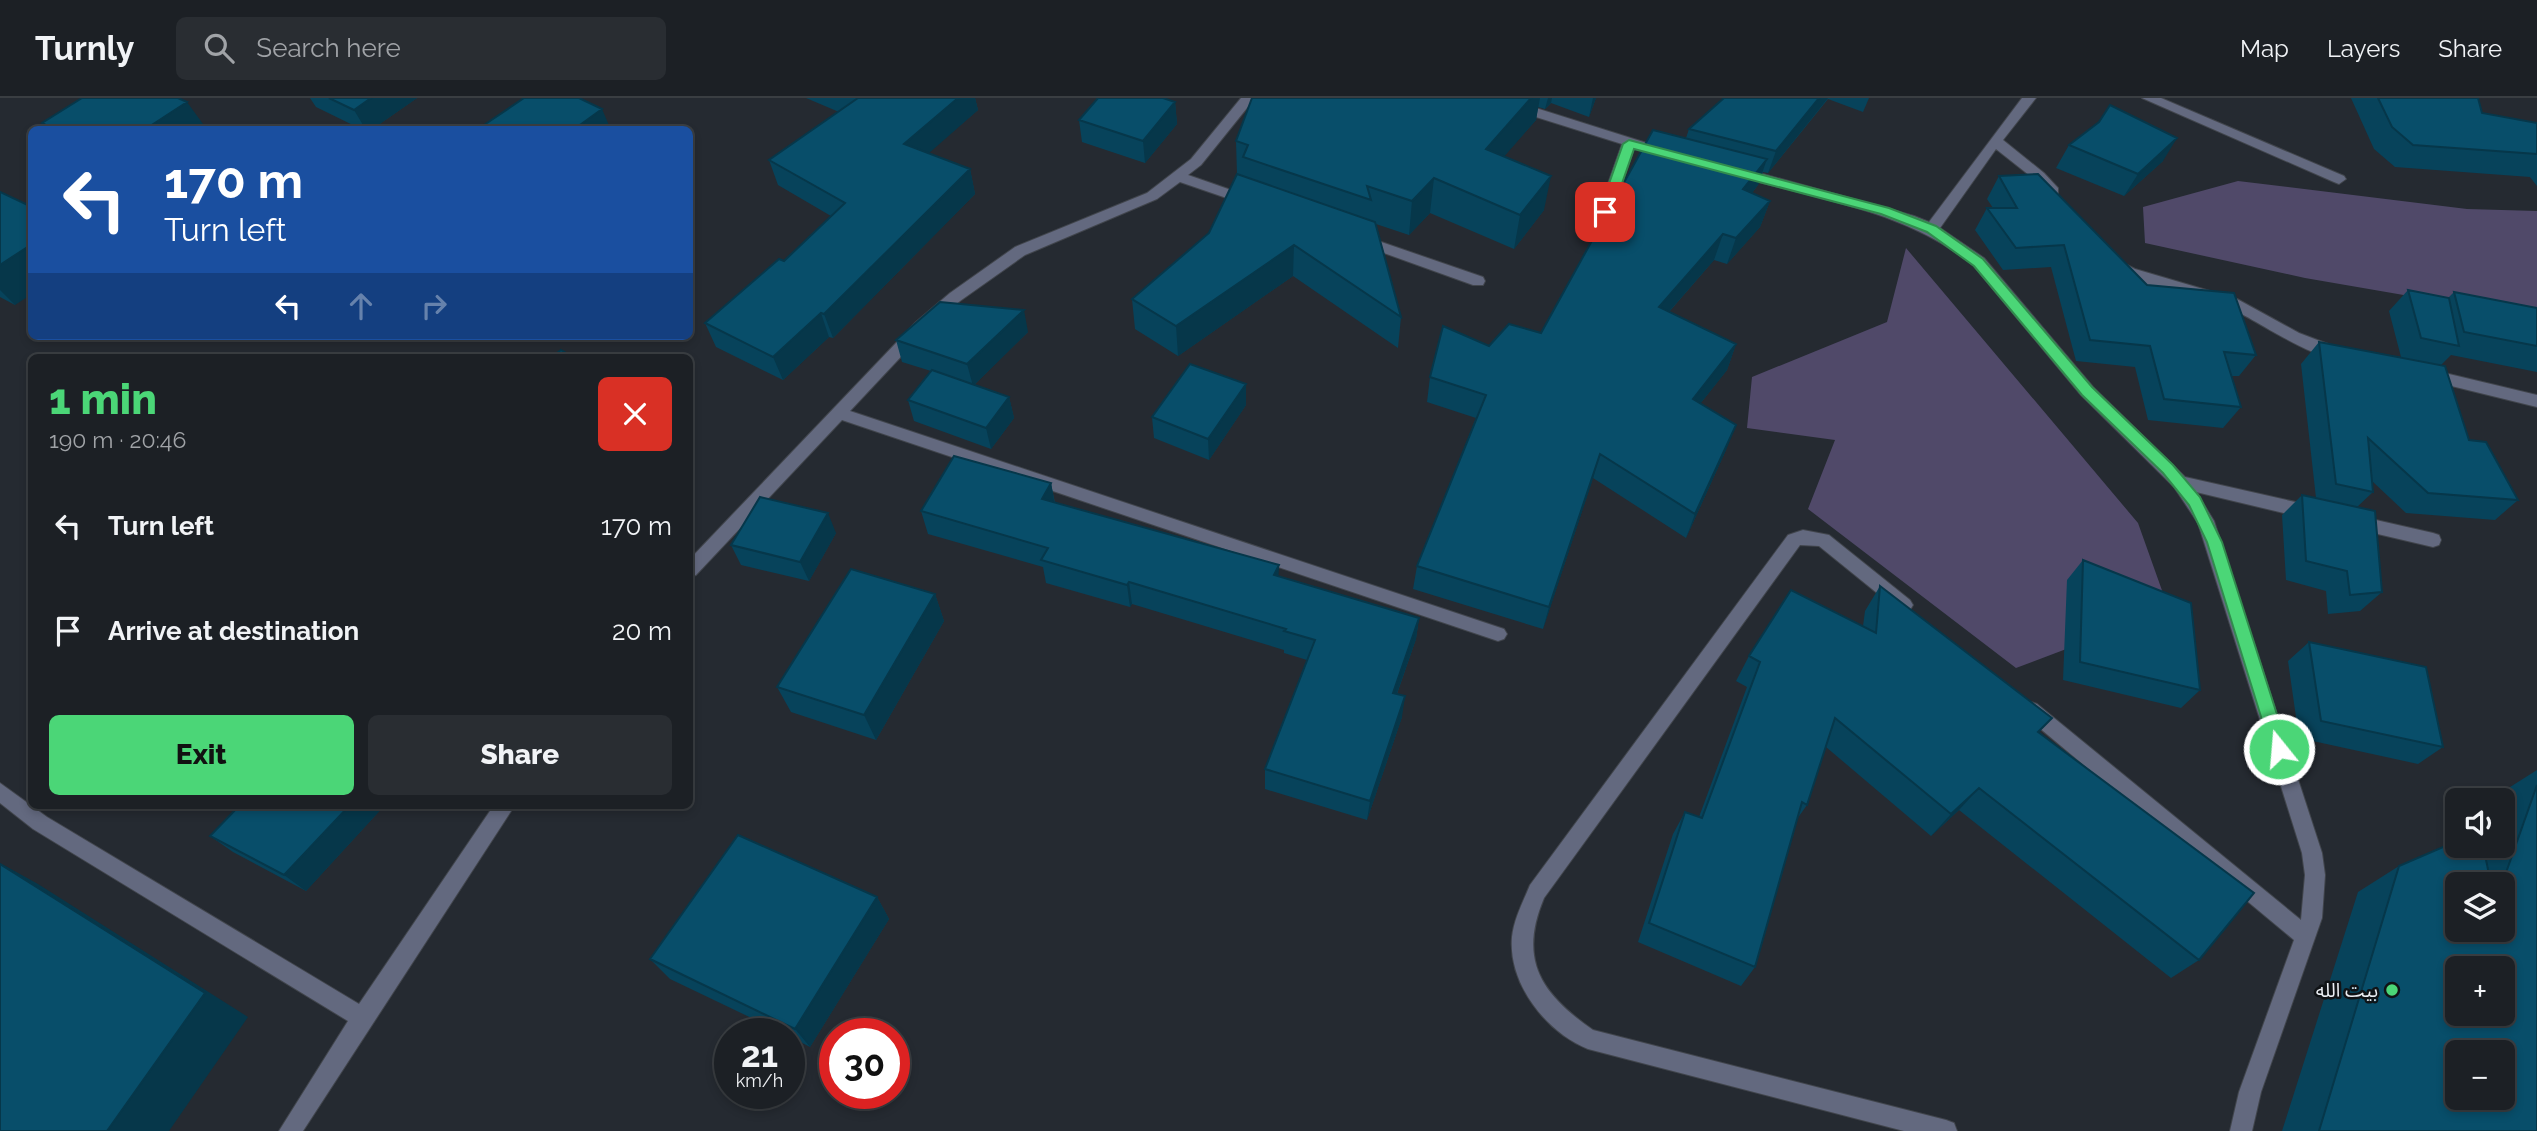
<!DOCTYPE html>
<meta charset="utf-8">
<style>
:root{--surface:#1c2025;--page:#292d32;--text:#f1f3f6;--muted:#a0a3a7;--line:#3a3e42;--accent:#4bd677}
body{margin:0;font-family:Raleway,"Noto Sans Arabic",sans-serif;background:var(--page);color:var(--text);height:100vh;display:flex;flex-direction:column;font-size:26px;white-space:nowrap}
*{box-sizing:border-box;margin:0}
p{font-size:23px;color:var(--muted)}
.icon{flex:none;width:38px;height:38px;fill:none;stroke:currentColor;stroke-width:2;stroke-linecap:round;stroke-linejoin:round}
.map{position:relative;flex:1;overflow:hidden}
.panel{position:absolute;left:28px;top:256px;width:665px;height:455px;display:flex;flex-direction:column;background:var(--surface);border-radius:10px;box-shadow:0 4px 10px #0003,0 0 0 2px var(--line)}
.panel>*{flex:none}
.hud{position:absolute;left:28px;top:28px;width:665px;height:214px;border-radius:10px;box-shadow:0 4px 10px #0003,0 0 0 2px var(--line);background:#1a4fa0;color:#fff;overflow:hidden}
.fabs{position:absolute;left:2445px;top:690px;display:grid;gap:14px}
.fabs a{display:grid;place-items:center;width:70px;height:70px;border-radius:10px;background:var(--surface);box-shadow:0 4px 10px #0003,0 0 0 2px var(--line);font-size:35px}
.speed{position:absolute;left:714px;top:920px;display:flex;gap:14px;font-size:35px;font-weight:700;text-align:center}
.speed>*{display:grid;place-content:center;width:91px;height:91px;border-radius:50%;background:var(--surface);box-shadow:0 4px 10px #0003,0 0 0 2px var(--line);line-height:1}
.speed small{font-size:18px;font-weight:400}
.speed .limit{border:10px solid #d22;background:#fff;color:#111}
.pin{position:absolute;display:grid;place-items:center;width:60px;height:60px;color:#fff;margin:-30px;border-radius:14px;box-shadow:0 4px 10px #0006}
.me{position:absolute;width:77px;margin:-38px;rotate:343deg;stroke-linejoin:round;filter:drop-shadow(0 0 5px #0008)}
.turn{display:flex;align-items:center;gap:24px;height:147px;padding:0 21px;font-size:32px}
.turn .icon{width:91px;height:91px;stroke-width:2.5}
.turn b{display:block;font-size:49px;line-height:60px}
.lanes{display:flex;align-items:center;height:66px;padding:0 21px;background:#0003;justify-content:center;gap:35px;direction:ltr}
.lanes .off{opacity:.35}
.round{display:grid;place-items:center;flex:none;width:74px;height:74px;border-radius:10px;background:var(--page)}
.head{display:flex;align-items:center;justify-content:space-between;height:119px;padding:0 21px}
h1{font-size:42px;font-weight:800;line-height:52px;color:var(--accent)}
.button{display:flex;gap:14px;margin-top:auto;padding:14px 21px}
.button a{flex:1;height:80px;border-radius:10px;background:var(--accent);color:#111;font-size:28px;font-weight:800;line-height:80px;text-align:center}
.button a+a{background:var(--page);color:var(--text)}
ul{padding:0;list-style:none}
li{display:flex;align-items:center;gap:21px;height:105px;padding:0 21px}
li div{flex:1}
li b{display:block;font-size:26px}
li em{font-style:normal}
header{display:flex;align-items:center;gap:42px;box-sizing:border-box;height:98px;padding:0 35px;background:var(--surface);border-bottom:2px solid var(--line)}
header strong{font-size:33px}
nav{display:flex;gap:38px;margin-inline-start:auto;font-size:24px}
.search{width:490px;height:63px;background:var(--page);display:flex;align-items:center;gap:18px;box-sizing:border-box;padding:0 24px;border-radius:10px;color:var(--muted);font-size:26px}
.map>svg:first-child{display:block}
</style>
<header>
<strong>Turnly</strong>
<div class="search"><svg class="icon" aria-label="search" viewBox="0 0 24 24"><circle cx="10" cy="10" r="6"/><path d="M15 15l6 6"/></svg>Search here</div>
<nav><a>Map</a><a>Layers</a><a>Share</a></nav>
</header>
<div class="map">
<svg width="2537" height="1033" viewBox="0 0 2537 1033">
<rect width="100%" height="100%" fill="#252a31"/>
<path fill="#504969" d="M 2238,83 L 2467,111 L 2537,113 L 2537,220 L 2305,180 L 2145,145 L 2143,109 Z
M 1906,150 L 2138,425 L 2169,512 L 2016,570 L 1808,411 L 1835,342 L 1747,330 L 1752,279 L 1887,224 Z"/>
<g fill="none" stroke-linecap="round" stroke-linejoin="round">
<defs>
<path id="minor" d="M 1241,0 L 1255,0 L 1201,67 L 1188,77 L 1254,100 L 1254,106 L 1244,106 L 1180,84 L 1157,101 L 1025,157 L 960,203 L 926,232 L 850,313 L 1504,531 L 1507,536 L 1504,541 L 1498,543 L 842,322 L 696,477 L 690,479 L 690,461 L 916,224 L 950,195 L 1015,149 L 1147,95 L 1191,61 Z
M 1483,0 L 1504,0 L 1672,53 L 1674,56 L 1667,60 L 1634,50 L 1612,114 L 1610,117 L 1600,117 L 1598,114 L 1622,46 L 1485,3 Z
M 2022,0 L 2036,0 L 2003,42 L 2044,75 L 2058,90 L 2058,96 L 2048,96 L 2034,81 L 1996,51 L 1940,130 L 1984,160 L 2093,289 L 2185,379 L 2313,408 L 2319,410 L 2321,415 L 2319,420 L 2313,422 L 2196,394 L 2214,423 L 2322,755 L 2325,777 L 2322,820 L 2261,994 L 2252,1033 L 2230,1033 L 2239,994 L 2294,842 L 2025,618 L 2022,612 L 2025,606 L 2031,604 L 2037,606 L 2301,822 L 2305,777 L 2302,755 L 2198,425 L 2174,389 L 2081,297 L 1974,168 C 1908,113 1814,100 1733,77 L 1731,74 L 1738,69 L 1914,118 L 1929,124 Z
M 2142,0 L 2161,0 L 2344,78 L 2346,81 L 2339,86 L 2334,84 Z
M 1361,137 L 1483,179 L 1485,183 L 1483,187 L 1473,187 L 1356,145 L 1354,142 Z
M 2117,162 L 2135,171 L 2237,201 L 2299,235 L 2341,251 L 2344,255 L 2341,259 C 2317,266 2250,217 2225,208 C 2199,199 2124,186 2110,167 Z
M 2428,271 L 2537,297 L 2537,309 L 2423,281 L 2420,277 L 2423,273 Z
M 2354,417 L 2433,435 L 2439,437 L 2441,442 L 2439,447 L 2433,449 L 2348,429 L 2346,424 L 2348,419 Z
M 1803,432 L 1829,437 L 1910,502 L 1913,507 L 1910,512 L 1904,514 L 1898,512 L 1819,448 L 1800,447 L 1544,800 C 1518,862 1541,896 1593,932 L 1946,1022 L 1954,1025 L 1957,1033 L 1904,1033 L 1588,951 C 1546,934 1508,886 1512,839 C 1514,821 1523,804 1530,787 L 1788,437 Z
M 0,685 L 47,719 L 359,906 L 494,707 L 515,707 L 303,1033 L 279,1033 L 348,923 L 33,731 L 0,705 Z"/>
</defs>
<use href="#minor" stroke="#41454c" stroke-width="2"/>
<use href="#minor" fill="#63697f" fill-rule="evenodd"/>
</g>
<path fill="#07435b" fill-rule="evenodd" d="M 310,0 L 417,0 L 371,32 L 363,32 L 316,9 Z
M 806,0 L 975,0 L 978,12 L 928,55 L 970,71 L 975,96 L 833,240 L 829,239 L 783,282 L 716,249 L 705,225 L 784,163 L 831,118 L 778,87 L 769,62 L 839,14 Z
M 1252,0 L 1596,0 L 1589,19 L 1551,5 L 1545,11 L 1538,9 L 1536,22 L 1504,58 L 1544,112 L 1514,151 L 1430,115 L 1409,137 L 1376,126 L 1401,219 L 1398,250 L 1293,178 L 1178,258 L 1135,231 L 1132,201 L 1209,135 L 1237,76 L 1236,43 Z
M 1724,0 L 1869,0 L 1863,14 L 1828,1 L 1768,75 L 1763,74 L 1758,87 L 1752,95 L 1770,103 L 1760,129 L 1727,166 L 1714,162 L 1669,214 L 1736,246 L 1727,272 L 1700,306 L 1726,352 L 1686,440 L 1593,380 L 1543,531 L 1413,491 L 1417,468 L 1476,320 L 1427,304 L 1430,279 L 1489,248 L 1541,235 L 1686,40 L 1689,31 Z
M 2351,0 L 2478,0 L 2482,15 L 2537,25 L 2537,88 L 2530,79 L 2395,69 L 2374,51 Z
M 1175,4 L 1177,26 L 1145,65 L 1082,44 L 1079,22 Z
M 42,25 L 203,26 L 195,32 L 47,32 Z
M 2069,47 L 2163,63 L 2124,98 L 2056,70 Z
M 1999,78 L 2147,187 L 2256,257 L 2239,278 L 2231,278 L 2241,309 L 2223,330 L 2148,322 L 2135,269 L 2076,263 L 2051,169 L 2003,172 L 1975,132 L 1987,110 L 1993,110 L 1987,101 Z
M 0,94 L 15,207 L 0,199 Z
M 2408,192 L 2448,200 L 2454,194 L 2537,210 L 2537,274 L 2451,257 L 2441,267 L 2469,342 L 2518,402 L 2495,422 L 2406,415 L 2372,383 L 2373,394 L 2357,409 L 2382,494 L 2360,513 L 2328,516 L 2326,493 L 2286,482 L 2282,417 L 2302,397 L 2316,400 L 2301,266 L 2319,244 L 2401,259 L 2389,213 Z
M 1028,234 L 974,287 L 1009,299 L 1014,320 L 991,351 L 914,323 L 908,302 L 931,273 L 902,264 L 896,242 Z
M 1246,307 L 1209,362 L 1154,340 L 1152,319 Z
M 1051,385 L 1055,405 L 1279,479 L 1419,520 L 1416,541 L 1397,596 L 1402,619 L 1367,722 L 1265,691 L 1265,671 L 1307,562 L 1284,555 L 1284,552 L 1132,506 L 1130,509 L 1046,485 L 1043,469 L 928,436 L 921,413 Z
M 836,435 L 809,483 L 741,467 L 731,447 Z
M 2083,462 L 2200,592 L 2181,610 L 2063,582 L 2067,482 Z
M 1880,488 L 2052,620 L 2039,634 L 2199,862 L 2171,880 L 1959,712 L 1931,738 L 1826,649 L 1807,707 L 1797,721 L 1755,869 L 1741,888 L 1638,844 L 1673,736 L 1685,714 L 1699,719 L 1747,589 L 1736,583 L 1749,558 L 1863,528 L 1865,513 Z
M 935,496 L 944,523 L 876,642 L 791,614 L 777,589 Z
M 2309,544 L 2443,649 L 2418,666 L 2299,640 L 2288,563 Z
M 2537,672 L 2537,1033 L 2282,1033 L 2358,794 L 2399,768 L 2457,747 L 2502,747 L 2502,702 L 2497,702 L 2499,696 ZM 2457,786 L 2502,786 L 2502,831 Z
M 384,708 L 306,793 L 233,754 L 210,738 Z
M 877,799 L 889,821 L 810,949 L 789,938 L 789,936 L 785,936 L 670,881 L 650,861 Z"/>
<path fill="#06374a" d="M 371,0 L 417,0 L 371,32 L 366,32 L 354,12 Z
M 958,0 L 975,0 L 978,12 L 911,71 L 904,46 Z
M 1531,0 L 1540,0 L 1536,22 L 1481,85 L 1486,51 Z
M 1548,0 L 1552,0 L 1551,5 L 1545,11 Z
M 1593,0 L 1596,0 L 1589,19 Z
M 1819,0 L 1828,0 L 1768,75 L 1776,53 Z
M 187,4 L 203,26 L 195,32 L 144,32 Z
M 1175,4 L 1177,26 L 1145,65 L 1143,43 Z
M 602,11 L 611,32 L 573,32 Z
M 2177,40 L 2163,63 L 2124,98 L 2138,76 Z
M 1767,61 L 1758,87 L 1734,118 L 1743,91 Z
M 970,71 L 975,96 L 833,240 L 824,216 Z
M 1551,78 L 1544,112 L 1514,151 L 1520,117 Z
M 1434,80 L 1430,115 L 1409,137 L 1412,103 Z
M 1770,103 L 1760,129 L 1727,166 L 1736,140 Z
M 1723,136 L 1714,162 L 1651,234 L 1659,209 Z
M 32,146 L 32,196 L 15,207 L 0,192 L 0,167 Z
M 1294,147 L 1293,178 L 1178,258 L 1176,228 Z
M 1024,212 L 1028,234 L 973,288 L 967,266 Z
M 821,215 L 829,239 L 783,282 L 773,259 Z
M 1736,246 L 1727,272 L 1684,326 L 1693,301 Z
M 1246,286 L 1246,307 L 1209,362 L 1208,341 Z
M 1009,299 L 1014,320 L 991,351 L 986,330 Z
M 1736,327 L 1726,352 L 1686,440 L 1695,416 Z
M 1600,356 L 1593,380 L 1543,531 L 1549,509 Z
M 1051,385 L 1055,408 L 1042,401 Z
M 828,415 L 836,435 L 809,483 L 800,464 Z
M 1279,467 L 1278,489 L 1274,477 Z
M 1129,484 L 1132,506 L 1130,509 L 1127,487 Z
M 935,496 L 944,523 L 876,642 L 864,617 Z
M 1419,520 L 1416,541 L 1390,615 L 1393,595 Z
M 1405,598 L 1402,619 L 1367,722 L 1370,703 Z
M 1979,690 L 1959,712 L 1931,738 L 1951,716 Z
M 350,707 L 384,708 L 306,793 L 284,777 Z
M 0,765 L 38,786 L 248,919 L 169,1033 L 107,1033 Z
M 877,799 L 889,821 L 810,949 L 795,931 Z"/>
<path fill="#084e6a" stroke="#06374a" stroke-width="2" fill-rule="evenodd" d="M 82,0 L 178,0 L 187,4 L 144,32 L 55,32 L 42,25 Z
M 329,0 L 371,0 L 354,12 Z
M 524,0 L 579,0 L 602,11 L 573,32 L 487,32 L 481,29 Z
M 858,0 L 958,0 L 904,46 L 970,71 L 824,216 L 821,215 L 773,259 L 705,225 L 779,161 L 784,163 L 845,105 L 769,62 Z
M 1098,0 L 1163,0 L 1175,4 L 1143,43 L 1079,22 Z
M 1252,0 L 1531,0 L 1486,51 L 1551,78 L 1520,117 L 1434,80 L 1412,103 L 1367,88 L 1371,102 L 1243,59 L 1248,47 L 1236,43 Z
M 1724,0 L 1819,0 L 1776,53 L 1689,31 Z
M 2378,0 L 2478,0 L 2482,15 L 2537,25 L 2537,56 L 2413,47 L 2392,29 Z
M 2110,7 L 2177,40 L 2138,76 L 2069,47 L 2099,24 Z
M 1653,32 L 1767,61 L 1743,91 L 1770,103 L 1736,140 L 1723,136 L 1659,209 L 1736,246 L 1693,301 L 1736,327 L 1695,416 L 1600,356 L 1549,509 L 1417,468 L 1486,297 L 1430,279 L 1443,228 L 1489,248 L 1509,226 L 1541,235 Z
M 1237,76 L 1375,124 L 1401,219 L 1294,147 L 1176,228 L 1132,201 L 1209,135 Z
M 2038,76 L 2147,187 L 2234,195 L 2256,257 L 2224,254 L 2241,309 L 2164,301 L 2150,248 L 2090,242 L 2064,147 L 2016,150 L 1987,110 L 2017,110 L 1999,78 Z
M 0,94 L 32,109 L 32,146 L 0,167 Z
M 2408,192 L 2449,200 L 2459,248 L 2421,240 Z
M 2454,194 L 2537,210 L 2537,248 L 2464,234 Z
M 940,204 L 1024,212 L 967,266 L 896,242 Z
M 2319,244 L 2445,268 L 2469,342 L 2486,344 L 2518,402 L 2428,395 L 2368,340 L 2373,394 L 2336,386 Z
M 561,252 L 573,259 L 552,259 Z
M 1190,266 L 1246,286 L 1208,341 L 1152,319 Z
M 932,272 L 1009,299 L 986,330 L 908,302 Z
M 954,358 L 1051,385 L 1042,401 L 1279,467 L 1274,477 L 1419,520 L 1393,595 L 1405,598 L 1370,703 L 1265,671 L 1315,542 L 1284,533 L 1286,531 L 1129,484 L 1127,487 L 1041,462 L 1048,450 L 921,413 Z
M 2302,397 L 2375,413 L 2382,494 L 2350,497 L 2347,473 L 2306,463 Z
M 760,399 L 828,415 L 800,464 L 731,447 Z
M 2083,462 L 2191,505 L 2200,592 L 2080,564 Z
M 851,471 L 935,496 L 864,617 L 777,589 Z
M 1880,488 L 2052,620 L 2038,634 L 2254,795 L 2199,862 L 1979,690 L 1951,716 L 1835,620 L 1807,707 L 1802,704 L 1755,869 L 1649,825 L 1685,714 L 1702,720 L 1760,564 L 1749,558 L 1791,492 L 1876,535 Z
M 2309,544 L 2426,569 L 2443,649 L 2321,623 Z
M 2537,687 L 2537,1033 L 2319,1033 L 2399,768 L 2457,743 L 2457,747 L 2483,747 L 2491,786 L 2457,786 L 2457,831 L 2502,831 L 2502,786 ZM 2457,870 L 2502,870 L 2502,915 L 2457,915 ZM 2457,954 L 2502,954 L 2502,999 L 2457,999 Z
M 240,707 L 350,707 L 284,777 L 210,738 Z
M 738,737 L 877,799 L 795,931 L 650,861 Z
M 0,766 L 205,895 L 107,1033 L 0,1033 Z"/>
<path fill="#4bd677" stroke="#318b4d" stroke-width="2" d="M 1629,42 L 1889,110 L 1936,128 L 1983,161 L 2092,289 L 2173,367 L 2200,399 L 2222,444 L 2288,651 L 2285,656 L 2279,658 L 2273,656 L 2271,651 L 2207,444 L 2189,407 L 2163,375 L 2082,297 L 1974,168 L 1927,134 L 1881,116 L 1634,51 L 1612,114 L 1605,119 L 1601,117 L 1599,114 L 1623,46 Z"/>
<circle fill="#4bd677" stroke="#101316" stroke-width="2.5" cx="2392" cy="892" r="7"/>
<g text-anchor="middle" stroke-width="5" stroke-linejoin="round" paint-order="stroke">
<g font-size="19" fill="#eaedf2" stroke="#101316" text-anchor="end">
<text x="2378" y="899">بيت الله</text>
</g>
</g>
</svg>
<div class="fabs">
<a><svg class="icon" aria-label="sound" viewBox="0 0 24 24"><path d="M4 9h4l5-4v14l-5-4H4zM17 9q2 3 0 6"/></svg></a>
<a><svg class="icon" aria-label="layers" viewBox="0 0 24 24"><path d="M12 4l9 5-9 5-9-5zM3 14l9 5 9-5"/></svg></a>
<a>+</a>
<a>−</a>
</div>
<div class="speed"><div>21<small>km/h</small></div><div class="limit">30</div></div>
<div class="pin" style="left:1605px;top:114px;background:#d93025"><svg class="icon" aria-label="arrive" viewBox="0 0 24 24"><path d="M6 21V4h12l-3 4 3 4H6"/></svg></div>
<svg class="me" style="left:2279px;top:651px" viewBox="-20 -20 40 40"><circle r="17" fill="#4bd677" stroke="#fff" stroke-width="3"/><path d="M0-11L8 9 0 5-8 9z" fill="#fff"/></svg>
<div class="hud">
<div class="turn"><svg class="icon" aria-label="left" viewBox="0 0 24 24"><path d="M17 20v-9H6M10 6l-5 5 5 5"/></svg><div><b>170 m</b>Turn left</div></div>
<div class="lanes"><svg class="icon" aria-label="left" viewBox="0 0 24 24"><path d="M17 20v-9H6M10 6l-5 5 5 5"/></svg><svg class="icon off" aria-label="ahead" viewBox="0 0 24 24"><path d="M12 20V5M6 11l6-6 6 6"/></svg><svg class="icon off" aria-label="right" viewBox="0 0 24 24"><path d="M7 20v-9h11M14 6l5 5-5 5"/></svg></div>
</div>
<section class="panel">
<div class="head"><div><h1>1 min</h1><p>190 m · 20:46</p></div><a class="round" style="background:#d93025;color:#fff"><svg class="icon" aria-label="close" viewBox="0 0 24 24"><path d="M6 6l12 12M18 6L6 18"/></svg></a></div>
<ul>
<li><svg class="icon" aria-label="left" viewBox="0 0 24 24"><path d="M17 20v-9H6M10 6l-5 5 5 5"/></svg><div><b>Turn left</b></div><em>170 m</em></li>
<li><svg class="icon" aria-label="arrive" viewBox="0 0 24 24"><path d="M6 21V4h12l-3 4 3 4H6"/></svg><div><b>Arrive at destination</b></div><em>20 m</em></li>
</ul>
<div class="button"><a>Exit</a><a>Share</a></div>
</section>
</div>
